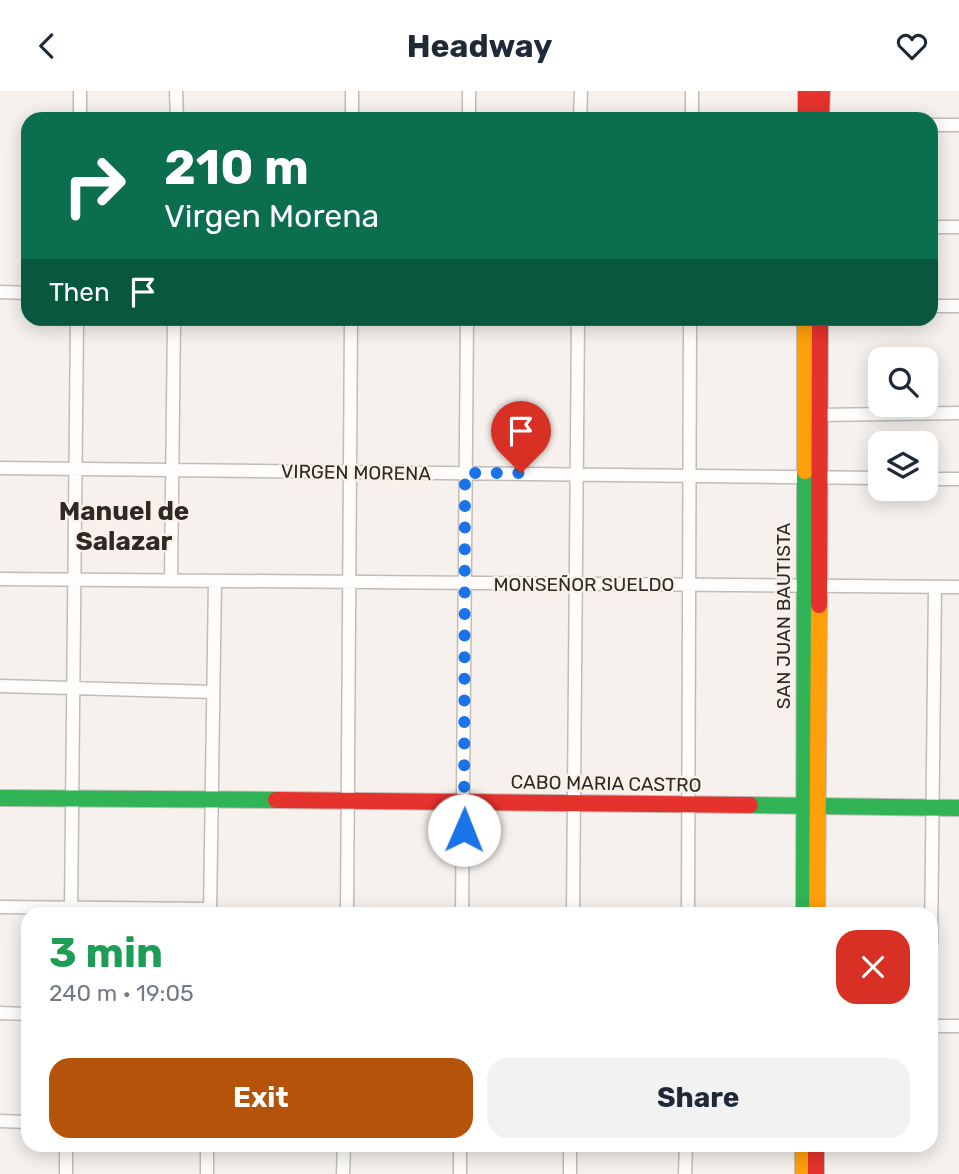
<!DOCTYPE html>
<meta charset="utf-8">
<style>
:root{--surface:#fff;--page:#f2f2f3;--text:#1f2937;--muted:#747a83;--accent:#b45309}
body{margin:0;font-family:Rubik,sans-serif;background:var(--page);color:var(--text);height:100vh;display:flex;flex-direction:column;font-size:26px;white-space:nowrap}
*{box-sizing:border-box;margin:0}
p{font-size:23px;color:var(--muted)}
.icon{flex:none;width:38px;height:38px;fill:none;stroke:currentColor;stroke-width:2;stroke-linecap:round;stroke-linejoin:round}
.map{position:relative;flex:1;overflow:hidden}
.sheet{position:absolute;left:21px;top:816px;width:917px;height:245px;display:flex;flex-direction:column;background:var(--surface);border-radius:21px;box-shadow:0 4px 18px #0003}
.sheet>*{flex:none}
.hud{position:absolute;left:21px;top:21px;width:917px;height:214px;border-radius:21px;box-shadow:0 4px 18px #0003;background:#0b6e4f;color:#fff;overflow:hidden}
.buttons{position:absolute;left:868px;top:256px;display:grid;gap:14px}
.buttons a{display:grid;place-items:center;width:70px;height:70px;border-radius:14px;background:var(--surface);box-shadow:0 4px 18px #0003;font-size:35px}
.pin{position:absolute;display:grid;place-items:center;width:60px;height:60px;color:#fff;margin:-72px -30px;border-radius:50% 50% 50% 0;rotate:-45deg;box-shadow:0 0 7px #0007}
.pin .icon{rotate:45deg}
.me{position:absolute;width:77px;margin:-38px;rotate:1deg;stroke-linejoin:round;filter:drop-shadow(0 0 5px #0008)}
.turn{display:flex;align-items:center;gap:24px;height:147px;padding:0 28px;font-size:32px}
.turn .icon{width:91px;height:91px;stroke-width:2.5}
.turn b{display:block;font-size:49px;line-height:60px}
.then{display:flex;align-items:center;height:66px;padding:0 28px;background:#0003;gap:14px;font-size:26px}
.round{display:grid;place-items:center;flex:none;width:74px;height:74px;border-radius:21px;background:var(--page)}
.headline{display:flex;align-items:center;justify-content:space-between;height:119px;padding:0 28px}
h1{font-size:42px;font-weight:700;line-height:52px;color:#1e9e55}
.button{display:flex;gap:14px;margin-top:auto;padding:14px 28px}
.button a{flex:1;height:80px;border-radius:21px;background:var(--accent);color:#fff;font-size:28px;font-weight:700;line-height:80px;text-align:center}
.button a+a{background:var(--page);color:var(--text)}
header{display:flex;justify-content:space-between;align-items:center;height:91px;padding:0 28px;background:var(--surface);font-size:32px;font-weight:700}
.map>svg:first-child{display:block}
</style>
<header><svg class="icon" aria-label="back" viewBox="0 0 24 24"><path d="M15 5l-7 7 7 7"/></svg>Headway<svg class="icon" aria-label="heart" viewBox="0 0 24 24"><path d="M12 20l-8-8c-3-5 5-10 8-4 3-6 11-1 8 4z"/></svg></header>
<div class="map">
<svg width="959" height="1083" viewBox="0 0 959 1083">
<rect width="100%" height="100%" fill="#f6f1ec"/>
<g fill="none" stroke-linecap="round" stroke-linejoin="round">
<defs>
<path id="street" d="M 176,0 L 177,28
M 80,28 L 80,0
M 352,28 L 352,0
M 469,28 L 469,0
M 580,28 L 581,0
M 692,28 L 692,0
M 931,34 L 959,34
M 931,136 L 959,136
M 0,201 L 28,202
M 931,215 L 959,215
M 819,324 L 959,322
M 0,377 L 880,387
M 926,388 L 959,388
M 0,488 L 959,496
M 171,489 L 174,228
M 0,595 L 213,601
M 0,816 L 210,818
M 71,822 L 77,228
M 210,822 L 215,490
M 347,822 L 351,228
M 462,822 L 467,228
M 573,822 L 578,228
M 688,822 L 690,228
M 931,853 L 935,496
M 0,922 L 28,923
M 931,935 L 959,935
M 0,1030 L 28,1031
M 66,1054 L 66,1083
M 460,1054 L 460,1083
M 207,1083 L 207,1054
M 343,1083 L 344,1054
M 570,1083 L 570,1054
M 685,1083 L 686,1054"/>
<path id="fast" d="M 0,707 L 276,709
M 750,714 L 959,717
M 804,822 L 805,380"/>
<path id="slow" d="M 805,380 L 805,228
M 817,822 L 819,514
M 803,1054 L 803,1083"/>
<path id="jam" d="M 806,0 L 806,28
M 821,28 L 822,0
M 819,514 L 820,228
M 276,709 L 750,714
M 816,1054 L 816,1083"/>
</defs>
<use href="#street" stroke="#c0bcb8" stroke-width="15"/>
<use href="#fast" stroke="#c0bcb8" stroke-width="18"/>
<use href="#slow" stroke="#c0bcb8" stroke-width="18"/>
<use href="#jam" stroke="#c0bcb8" stroke-width="18"/>
<use href="#street" stroke="#fefdfc" stroke-width="12"/>
<use href="#fast" stroke="#30b455" stroke-width="16"/>
<use href="#slow" stroke="#ff9f0a" stroke-width="16"/>
<use href="#jam" stroke="#e5322d" stroke-width="16"/>
</g>
<g fill="none" stroke-linecap="round" stroke-linejoin="round">
<path stroke="#1a73e8" stroke-width="12" stroke-dasharray="0 21.6" d="M 464,739 L 465,382 L 521,382"/>
</g>
<g text-anchor="middle" stroke-width="5" stroke-linejoin="round" paint-order="stroke">
<g font-size="19" fill="#2d2926" stroke="#faf1e8">
<text transform="translate(356 381) rotate(1)" y="7">VIRGEN MORENA</text>
<text x="584" y="500">MONSEÑOR SUELDO</text>
<text transform="translate(783 525) rotate(-90)" y="7">SAN JUAN BAUTISTA</text>
<text transform="translate(606 692) rotate(1)" y="7">CABO MARIA CASTRO</text>
</g>
<g font-size="26" font-weight="bold" fill="#2d2926" stroke="#faf1e8">
<text x="124" y="429">Manuel de<tspan x="124" dy="30">Salazar</tspan></text>
</g>
</g>
</svg>
<div class="buttons">
<a><svg class="icon" aria-label="search" viewBox="0 0 24 24"><circle cx="10" cy="10" r="6"/><path d="M15 15l6 6"/></svg></a>
<a><svg class="icon" aria-label="layers" viewBox="0 0 24 24"><path d="M12 4l9 5-9 5-9-5zM3 14l9 5 9-5"/></svg></a>
</div>
<div class="pin" style="left:521px;top:382px;background:#d93025"><svg class="icon" aria-label="arrive" viewBox="0 0 24 24"><path d="M6 21V4h12l-3 4 3 4H6"/></svg></div>
<svg class="me" style="left:464px;top:739px" viewBox="-20 -20 40 40"><circle r="19" fill="#fff"/><path d="M0-13L10 11 0 6-10 11z" fill="#1a73e8"/></svg>
<div class="hud">
<div class="turn"><svg class="icon" aria-label="right" viewBox="0 0 24 24"><path d="M7 20v-9h11M14 6l5 5-5 5"/></svg><div><b>210 m</b>Virgen Morena</div></div>
<div class="then">Then<svg class="icon" aria-label="arrive" viewBox="0 0 24 24"><path d="M6 21V4h12l-3 4 3 4H6"/></svg></div>
</div>
<section class="sheet">
<div class="headline"><div><h1>3 min</h1><p>240 m · 19:05</p></div><a class="round" style="background:#d93025;color:#fff"><svg class="icon" aria-label="close" viewBox="0 0 24 24"><path d="M6 6l12 12M18 6L6 18"/></svg></a></div>
<div class="button"><a>Exit</a><a>Share</a></div>
</section>
</div>
